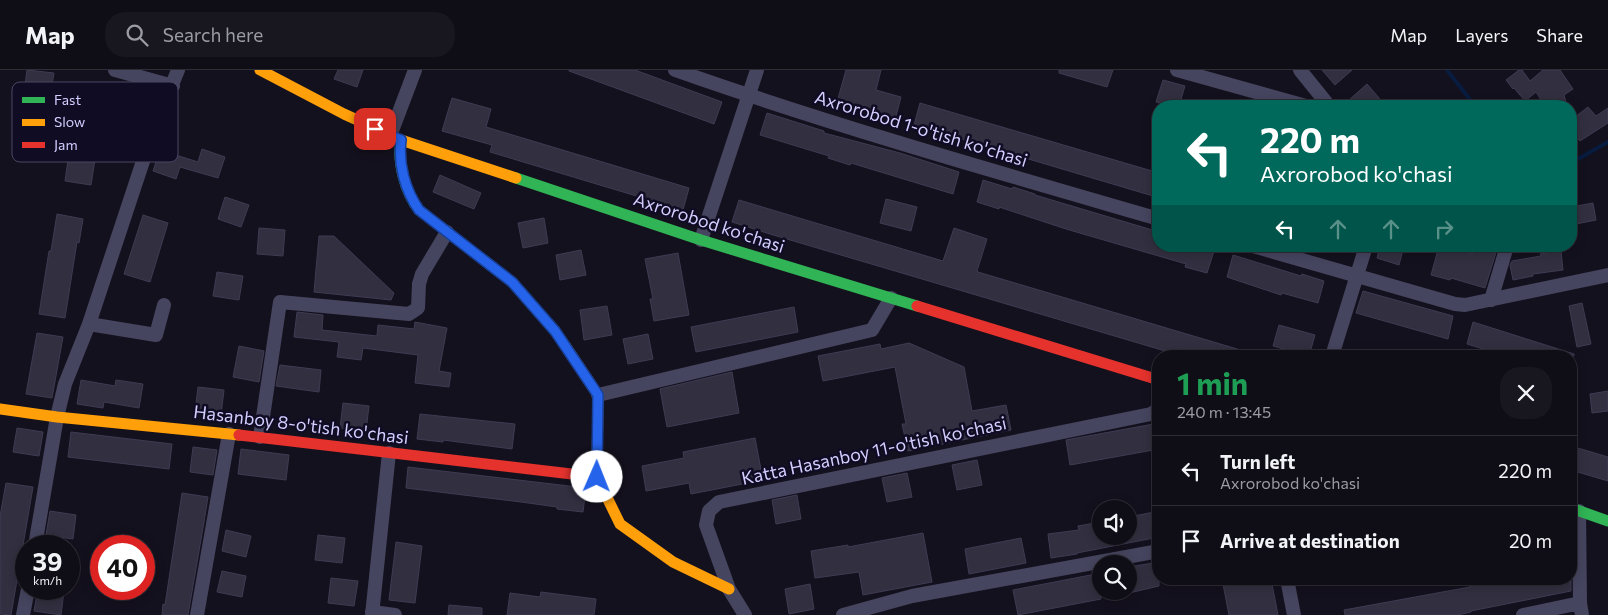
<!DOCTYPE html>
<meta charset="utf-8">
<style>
:root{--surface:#0f0d16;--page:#18161f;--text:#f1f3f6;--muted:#9b9ca1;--line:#2f2d35}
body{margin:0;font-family:Commissioner,sans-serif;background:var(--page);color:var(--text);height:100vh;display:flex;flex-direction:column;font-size:19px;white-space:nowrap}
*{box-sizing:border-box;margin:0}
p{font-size:16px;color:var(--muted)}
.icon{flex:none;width:28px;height:28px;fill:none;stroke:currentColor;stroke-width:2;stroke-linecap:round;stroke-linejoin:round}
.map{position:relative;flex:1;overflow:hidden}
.drawer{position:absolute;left:1152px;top:280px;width:425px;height:235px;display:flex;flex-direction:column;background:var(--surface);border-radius:20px;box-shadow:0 2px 12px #0003,0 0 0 1px var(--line)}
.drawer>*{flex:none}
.top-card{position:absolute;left:1152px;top:30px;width:425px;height:152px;border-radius:20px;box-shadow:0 2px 12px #0003,0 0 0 1px var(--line);background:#00695c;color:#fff;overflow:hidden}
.buttons{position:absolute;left:1092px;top:430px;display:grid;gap:10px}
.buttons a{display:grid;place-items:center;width:45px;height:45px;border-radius:50%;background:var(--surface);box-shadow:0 2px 12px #0003,0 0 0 1px var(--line);font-size:25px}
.speed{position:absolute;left:15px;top:465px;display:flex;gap:10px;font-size:25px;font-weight:700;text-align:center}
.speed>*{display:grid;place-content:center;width:65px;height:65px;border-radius:50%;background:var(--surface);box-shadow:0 2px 12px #0003,0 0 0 1px var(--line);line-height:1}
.speed small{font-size:12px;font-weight:400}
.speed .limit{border:8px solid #d22;background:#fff;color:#111}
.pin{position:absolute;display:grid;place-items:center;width:42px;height:42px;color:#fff;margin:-21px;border-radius:10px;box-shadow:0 2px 8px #0006}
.me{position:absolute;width:55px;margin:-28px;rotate:1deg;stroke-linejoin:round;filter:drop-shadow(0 0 4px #0008)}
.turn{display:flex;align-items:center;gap:18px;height:105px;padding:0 25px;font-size:22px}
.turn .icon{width:65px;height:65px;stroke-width:2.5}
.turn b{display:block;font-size:35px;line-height:42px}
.lanes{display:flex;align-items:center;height:48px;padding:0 25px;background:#0003;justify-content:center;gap:25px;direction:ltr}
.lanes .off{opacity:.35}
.round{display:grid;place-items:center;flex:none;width:52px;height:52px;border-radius:20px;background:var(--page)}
.headline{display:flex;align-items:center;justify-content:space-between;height:85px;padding:0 25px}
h1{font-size:30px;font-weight:700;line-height:38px;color:#1e9e55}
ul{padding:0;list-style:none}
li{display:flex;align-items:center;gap:15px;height:70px;padding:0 25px;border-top:1px solid var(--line)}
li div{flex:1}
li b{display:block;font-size:19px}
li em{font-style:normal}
header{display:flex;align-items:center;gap:30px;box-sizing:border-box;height:70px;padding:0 25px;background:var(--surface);border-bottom:1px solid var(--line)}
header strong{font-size:24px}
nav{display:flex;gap:28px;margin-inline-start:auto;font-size:18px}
.search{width:350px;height:45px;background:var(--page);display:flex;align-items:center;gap:12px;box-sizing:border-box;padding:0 18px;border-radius:20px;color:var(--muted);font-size:19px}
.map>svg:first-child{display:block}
</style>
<header>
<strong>Map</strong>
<div class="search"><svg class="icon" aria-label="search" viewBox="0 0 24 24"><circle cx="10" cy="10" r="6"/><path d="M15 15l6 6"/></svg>Search here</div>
<nav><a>Map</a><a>Layers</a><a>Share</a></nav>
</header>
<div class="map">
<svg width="1608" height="545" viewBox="0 0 1608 545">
<rect width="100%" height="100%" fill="#14111e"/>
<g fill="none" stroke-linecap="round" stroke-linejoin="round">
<path stroke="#071c3f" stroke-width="4" d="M 1447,0 L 1475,36
M 1571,93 L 1608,72"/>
</g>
<path fill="#322f40" stroke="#3f3b53" d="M 27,0 L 54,3 L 50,27 L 24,23 Z
M 338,0 L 363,0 L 357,17 L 334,9 Z
M 569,0 L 635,0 L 722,32 L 714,54 L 569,1 Z
M 846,0 L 881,0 L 876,20 L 901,27 L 895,50 L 837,32 Z
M 1059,0 L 1113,0 L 1107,17 L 1059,3 Z
M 1322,0 L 1352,0 L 1335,15 Z
M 1519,0 L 1522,0 L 1530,11 L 1543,0 L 1560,0 L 1573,19 L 1564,25 L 1567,36 L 1545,36 L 1536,22 L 1525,31 L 1514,18 L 1513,19 L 1506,10 Z
M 1163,10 L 1185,16 L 1179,36 L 1171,36 L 1156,32 Z
M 79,14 L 106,19 L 91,115 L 65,111 Z
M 1367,14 L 1386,36 L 1354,36 L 1349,30 Z
M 452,28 L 491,39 L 486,57 L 689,118 L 683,140 L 490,82 L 492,75 L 442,61 Z
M 920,33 L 1159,103 L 1153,126 L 914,55 Z
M 1588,37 L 1596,46 L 1608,38 L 1608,53 L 1580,71 L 1575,65 L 1571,66 L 1571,50 Z
M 767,43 L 824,61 L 824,63 L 900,83 L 959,102 L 953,124 L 851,93 L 850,95 L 828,88 L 829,86 L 760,65 Z
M 202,79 L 225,87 L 218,108 L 180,97 L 176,109 L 153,101 L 160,80 L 198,92 Z
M 440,105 L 481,123 L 474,139 L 433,122 Z
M 983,110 L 1012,119 L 1013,117 L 1035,124 L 1035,125 L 1159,162 L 1159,176 L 1198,176 L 1214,181 L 1207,203 L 1185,197 L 1186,194 L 1066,159 L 999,137 L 999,139 L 977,132 Z
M 225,127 L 249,135 L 241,157 L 218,149 Z
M 886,129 L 917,137 L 911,161 L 880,153 Z
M 739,130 L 943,191 L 954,158 L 987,169 L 977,201 L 978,202 L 1254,284 L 1254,286 L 1182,286 L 770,164 L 732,152 Z
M 1593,133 L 1596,150 L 1571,155 L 1571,137 Z
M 57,144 L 83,149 L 79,173 L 77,172 L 65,248 L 39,244 L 49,181 L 51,181 Z
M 143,145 L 168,153 L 150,212 L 124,204 Z
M 544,148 L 548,173 L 523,178 L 518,153 Z
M 259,158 L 285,160 L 283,186 L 257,184 Z
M 319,166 L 334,166 L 394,223 L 391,230 L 314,222 Z
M 1380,176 L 1404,176 L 1399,195 L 1377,188 Z
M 1439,176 L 1445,176 L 1473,184 L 1475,176 L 1498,176 L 1485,218 L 1451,208 L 1450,210 L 1431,205 Z
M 581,180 L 586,205 L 560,210 L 556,185 Z
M 1561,181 L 1563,200 L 1533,204 L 1533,206 L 1513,210 L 1510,195 L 1512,191 L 1541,186 L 1540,184 Z
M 678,183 L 689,245 L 654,251 L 650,229 L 653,229 L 645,189 Z
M 1233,185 L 1301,206 L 1302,204 L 1324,211 L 1318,233 L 1282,223 L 1281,225 L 1227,207 Z
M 217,202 L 243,206 L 239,230 L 213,226 Z
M 1363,221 L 1453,246 L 1448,269 L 1356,243 Z
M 1582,233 L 1591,274 L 1577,277 L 1569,236 Z
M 607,236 L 612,265 L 584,270 L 580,240 Z
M 794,237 L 798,262 L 696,282 L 691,257 Z
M 297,242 L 323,245 L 322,260 L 377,266 L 378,255 L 414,259 L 415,252 L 447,258 L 439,301 L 451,303 L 449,317 L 415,313 L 418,285 L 363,278 L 361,290 L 337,287 L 339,272 L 294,267 Z
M 1473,252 L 1574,284 L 1574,286 L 1506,286 L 1467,274 Z
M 1279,255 L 1315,265 L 1309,286 L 1273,276 Z
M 37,263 L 63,267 L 52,328 L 26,324 Z
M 648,264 L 653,289 L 628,294 L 623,269 Z
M 909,273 L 964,297 L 972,341 L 1006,335 L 1011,360 L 908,381 L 902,354 L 906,354 L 895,297 L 823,311 L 818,286 L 880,274 L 881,279 Z
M 239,276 L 264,281 L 259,312 L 233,307 Z
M 280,295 L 321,300 L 319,322 L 276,316 Z
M 732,302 L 739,343 L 667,357 L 660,319 Z
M 81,310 L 115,316 L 116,310 L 143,314 L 139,338 L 104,332 L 103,338 L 77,334 Z
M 198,317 L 224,320 L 221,345 L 195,342 Z
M 1608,321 L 1608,341 L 1592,343 L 1590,324 Z
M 343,333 L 369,336 L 366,361 L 340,358 Z
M 420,344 L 515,354 L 512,379 L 443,370 L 443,372 L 417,369 Z
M 1159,353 L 1159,379 L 1070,395 L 1066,370 Z
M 17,358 L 43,362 L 39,386 L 13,382 Z
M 71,362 L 172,374 L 169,399 L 68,387 Z
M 755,368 L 763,410 L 691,424 L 689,413 L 646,421 L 642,396 L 684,388 L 683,382 Z
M 1571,376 L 1608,387 L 1608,411 L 1571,400 Z
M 193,377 L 217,380 L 213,405 L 190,402 Z
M 241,379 L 289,385 L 286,410 L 238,404 Z
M 977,390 L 982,415 L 957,420 L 952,395 Z
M 408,397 L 586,418 L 583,442 L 557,439 L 557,437 L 521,432 L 406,418 Z
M 907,403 L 912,427 L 887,432 L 882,408 Z
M 6,413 L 33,417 L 11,545 L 0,544 L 0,446 Z
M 182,423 L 208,427 L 204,452 L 188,545 L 162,545 L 163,534 L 165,535 Z
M 797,425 L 801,449 L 776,454 L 772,430 Z
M 50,441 L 76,445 L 73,469 L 46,465 Z
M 1159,441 L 1159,467 L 1077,483 L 1077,484 L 1051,488 L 1048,464 L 1079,460 L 1078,456 L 1101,452 L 1101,466 L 1129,466 L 1129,447 Z
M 226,460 L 251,466 L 246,487 L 222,481 Z
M 923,463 L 932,512 L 863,525 L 859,502 L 815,508 L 811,481 L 848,475 L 848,477 Z
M 318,465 L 345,468 L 342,493 L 315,490 Z
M 1021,468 L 1026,493 L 969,504 L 965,479 Z
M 396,472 L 422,476 L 415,533 L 389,530 Z
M 1159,492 L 1159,516 L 1129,523 L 1129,497 Z
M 222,501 L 246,506 L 242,527 L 217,522 Z
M 1101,503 L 1101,529 L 1018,545 L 1013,520 Z
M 331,508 L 358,511 L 354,536 L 328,533 Z
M 1222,509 L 1271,509 L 1278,545 L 1229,545 Z
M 1482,509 L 1571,509 L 1571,521 L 1471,541 L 1471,542 L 1458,545 L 1345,545 L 1344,540 L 1470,517 L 1469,512 Z
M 810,514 L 814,539 L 789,544 L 785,519 Z
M 38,519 L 64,521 L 61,545 L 34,541 Z
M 541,522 L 596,529 L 594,545 L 507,545 L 510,523 L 540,527 Z
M 449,535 L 482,538 L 482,545 L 448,545 Z"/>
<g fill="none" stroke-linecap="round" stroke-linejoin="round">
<path stroke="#46455f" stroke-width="14" d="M 115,0 L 173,16
M 675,0 C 834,56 997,102 1159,149
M 1177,0 L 1306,36
M 1300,0 L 1329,36
M 390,66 L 415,0
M 701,170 L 757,0
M 1253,176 L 1455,234 L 1465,235 L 1608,205
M 1491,230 L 1507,176
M 89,254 L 156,265 L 164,235
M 1332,286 L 1366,176
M 598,325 L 872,260 L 891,228
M 260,367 L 280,232 L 409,244 L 418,238 L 419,214 L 422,204 L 447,162
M 1579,441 L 1580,533 L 1582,545
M 35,476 L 57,347 L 65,314 L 89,254 L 151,67 L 178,0
M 1287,509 L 1294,545
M 372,542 L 395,545
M 23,545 L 28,519
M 197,545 L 229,364
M 372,545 L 389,383
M 745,545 L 729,519 L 706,455 L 709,441 L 719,432 L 1151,344 L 1159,339
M 843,545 L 912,526 L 1159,481
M 1523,545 L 1580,533"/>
<path stroke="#30b455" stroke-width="11" d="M 401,70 C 397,92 405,122 419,140 L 512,212 L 555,261 L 566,277
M 516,108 L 701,170 L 917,236
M 1571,438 L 1608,451"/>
<path stroke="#ff9f0a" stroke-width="11" d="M 260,0 L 344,44 L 401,70 L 516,108
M 566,277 L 598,325 L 597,407 L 620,454 L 673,492 L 729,519
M 0,339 L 57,347 L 239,365"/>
<path stroke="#e5322d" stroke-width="11" d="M 917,236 L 1159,310
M 239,365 L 597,407"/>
</g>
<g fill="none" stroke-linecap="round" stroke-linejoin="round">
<defs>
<path id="route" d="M 375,59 L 401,70 C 398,94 405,120 419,140 L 512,212 L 555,261 L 598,325 L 597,407"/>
</defs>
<use href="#route" stroke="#184099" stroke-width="12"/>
<use href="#route" stroke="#2563eb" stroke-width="9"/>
</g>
<g text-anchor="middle" stroke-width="5" stroke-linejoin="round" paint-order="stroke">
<g font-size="18" fill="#d3ceff" stroke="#100c23">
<text transform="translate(921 59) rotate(17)" y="6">Axrorobod 1-o'tish ko'chasi</text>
<text transform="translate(709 153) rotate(18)" y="6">Axrorobod ko'chasi</text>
<text transform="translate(301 355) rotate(7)" y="6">Hasanboy 8-o'tish ko'chasi</text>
<text transform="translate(874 381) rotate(-12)" y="6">Katta Hasanboy 11-o'tish ko'chasi</text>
</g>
</g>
<rect x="12" y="12" width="166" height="80" rx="8" fill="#100c23" stroke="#4a4665" stroke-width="1"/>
<rect x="22" y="27" width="23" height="6" fill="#30b455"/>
<rect x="22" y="49" width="23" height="7" fill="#ff9f0a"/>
<rect x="22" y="72" width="23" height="6" fill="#e5322d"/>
<g font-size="14" fill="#d3ceff">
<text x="54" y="35">Fast</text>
<text x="54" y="57">Slow</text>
<text x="54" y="80">Jam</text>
</g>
</svg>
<div class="buttons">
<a><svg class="icon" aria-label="sound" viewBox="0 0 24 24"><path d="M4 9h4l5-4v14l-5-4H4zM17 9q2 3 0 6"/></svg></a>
<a><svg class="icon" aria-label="search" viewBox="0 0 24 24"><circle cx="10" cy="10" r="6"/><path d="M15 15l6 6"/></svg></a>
</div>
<div class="speed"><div>39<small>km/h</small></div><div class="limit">40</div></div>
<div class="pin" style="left:375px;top:59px;background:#d93025"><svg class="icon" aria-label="arrive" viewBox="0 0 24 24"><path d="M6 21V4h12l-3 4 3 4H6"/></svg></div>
<svg class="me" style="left:597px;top:407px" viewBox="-20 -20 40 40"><circle r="19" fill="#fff"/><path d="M0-13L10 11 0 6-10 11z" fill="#2563eb"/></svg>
<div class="top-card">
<div class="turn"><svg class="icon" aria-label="left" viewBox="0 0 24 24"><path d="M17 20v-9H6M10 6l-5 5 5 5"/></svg><div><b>220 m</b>Axrorobod ko'chasi</div></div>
<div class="lanes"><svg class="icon" aria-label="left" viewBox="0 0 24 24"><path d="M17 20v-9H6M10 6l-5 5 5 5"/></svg><svg class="icon off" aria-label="ahead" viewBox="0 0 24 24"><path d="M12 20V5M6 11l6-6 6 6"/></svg><svg class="icon off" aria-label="ahead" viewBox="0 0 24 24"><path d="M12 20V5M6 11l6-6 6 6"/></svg><svg class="icon off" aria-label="right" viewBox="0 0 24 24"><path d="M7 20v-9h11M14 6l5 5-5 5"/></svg></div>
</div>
<section class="drawer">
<div class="headline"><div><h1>1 min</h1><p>240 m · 13:45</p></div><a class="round"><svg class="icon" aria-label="close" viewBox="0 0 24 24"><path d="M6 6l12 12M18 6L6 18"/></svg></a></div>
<ul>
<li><svg class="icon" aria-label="left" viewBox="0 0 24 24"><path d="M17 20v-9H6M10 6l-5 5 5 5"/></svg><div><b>Turn left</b><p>Axrorobod ko'chasi</p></div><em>220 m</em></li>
<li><svg class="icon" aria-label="arrive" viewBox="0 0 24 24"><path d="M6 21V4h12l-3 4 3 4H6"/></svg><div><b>Arrive at destination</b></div><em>20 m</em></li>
</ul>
</section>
</div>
